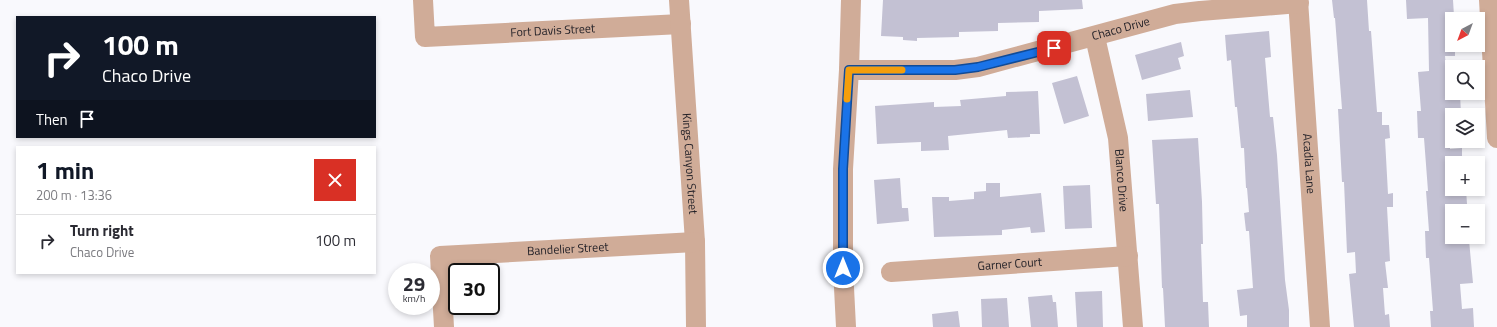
<!DOCTYPE html>
<meta charset="utf-8">
<style>
:root{--surface:#fff;--page:#f7f7f7;--text:#2b2b33;--muted:#7c7c81;--line:#e1e1e2;--accent:#111827}
body{margin:0;font-family:"Titillium Web",sans-serif;background:var(--page);color:var(--text);height:100vh;display:flex;flex-direction:column;font-size:15px;white-space:nowrap}
*{box-sizing:border-box;margin:0}
p{font-size:13px;color:var(--muted)}
.icon{flex:none;width:22px;height:22px;fill:none;stroke:currentColor;stroke-width:2;stroke-linecap:round;stroke-linejoin:round}
.map{position:relative;flex:1;overflow:hidden}
.side{position:absolute;left:16px;top:146px;width:360px;height:128px;display:flex;flex-direction:column;background:var(--surface);border-radius:0px;box-shadow:0 2px 6px #0003}
.side>*{flex:none}
.hud{position:absolute;left:16px;top:16px;width:360px;height:122px;border-radius:0px;box-shadow:0 2px 6px #0003;background:#111827;color:#fff;overflow:hidden}
.needle{width:26px;rotate:221deg}
.fabs{position:absolute;left:1445px;top:12px;display:grid;gap:8px}
.fabs a{display:grid;place-items:center;width:40px;height:40px;border-radius:0px;background:var(--surface);box-shadow:0 2px 6px #0003;font-size:20px}
.speed{position:absolute;left:388px;top:263px;display:flex;gap:8px;font-size:20px;font-weight:700;text-align:center}
.speed>*{display:grid;place-content:center;width:52px;height:52px;border-radius:50%;background:var(--surface);box-shadow:0 2px 6px #0003;line-height:1}
.speed small{font-size:10px;font-weight:400}
.speed .limit{border:2px solid #111;border-radius:6px;background:#fff;color:#111}
.pin{position:absolute;display:grid;place-items:center;width:34px;height:34px;color:#fff;margin:-17px;border-radius:8px;box-shadow:0 2px 6px #0006}
.me{position:absolute;width:44px;margin:-22px;rotate:0deg;stroke-linejoin:round;filter:drop-shadow(0 0 3px #0008)}
.turn{display:flex;align-items:center;gap:14px;height:84px;padding:0 20px;font-size:18px}
.turn .icon{width:52px;height:52px;stroke-width:2.5}
.turn b{display:block;font-size:28px;line-height:34px}
.then{display:flex;align-items:center;height:38px;padding:0 20px;background:#0003;gap:8px;font-size:15px}
.round{display:grid;place-items:center;flex:none;width:42px;height:42px;border-radius:0px;background:var(--page)}
.overview{display:flex;align-items:center;justify-content:space-between;height:68px;padding:0 20px}
h1{font-size:24px;font-weight:700;line-height:30px;color:var(--accent)}
ul{padding:0;list-style:none}
li{display:flex;align-items:center;gap:12px;height:52px;padding:0 20px;border-top:1px solid var(--line)}
li div{flex:1}
li b{display:block;font-size:15px}
li em{font-style:normal}
.map>svg:first-child{display:block}
</style>
<div class="map">
<svg width="1497" height="327" viewBox="0 0 1497 327">
<rect width="100%" height="100%" fill="#f9f9fd"/>
<path fill="#c3c1d3" d="M 883,0 L 1082,0 L 1083,9 L 1039,11 L 1039,22 L 998,23 L 998,31 L 959,32 L 959,37 L 917,38 L 917,41 L 903,40 L 903,37 L 881,36 Z
M 1332,0 L 1367,0 L 1369,31 L 1371,31 L 1377,112 L 1382,112 L 1382,125 L 1389,125 L 1390,138 L 1385,139 L 1388,194 L 1393,193 L 1393,207 L 1387,207 L 1390,261 L 1385,262 L 1388,288 L 1383,288 L 1385,315 L 1389,314 L 1390,327 L 1354,327 L 1349,274 L 1356,273 L 1355,252 L 1347,253 L 1344,182 L 1342,182 L 1338,109 L 1342,109 L 1335,18 L 1334,18 Z
M 1406,0 L 1453,0 L 1454,16 L 1452,16 L 1452,45 L 1455,45 L 1455,56 L 1445,56 L 1447,81 L 1452,80 L 1452,93 L 1460,93 L 1461,115 L 1452,115 L 1452,124 L 1449,125 L 1450,149 L 1462,148 L 1462,163 L 1452,163 L 1452,189 L 1466,189 L 1467,204 L 1455,205 L 1456,211 L 1452,211 L 1452,237 L 1455,237 L 1456,241 L 1469,240 L 1473,283 L 1460,284 L 1462,309 L 1473,308 L 1474,327 L 1431,327 L 1430,311 L 1433,311 L 1429,258 L 1426,258 L 1425,231 L 1429,231 L 1426,191 L 1428,191 L 1424,138 L 1418,138 L 1417,111 L 1421,111 L 1418,72 L 1429,71 L 1428,18 L 1407,19 Z
M 1269,31 L 1271,57 L 1265,58 L 1270,117 L 1273,117 L 1277,155 L 1285,280 L 1289,310 L 1289,327 L 1247,327 L 1247,315 L 1240,316 L 1237,290 L 1253,288 L 1249,231 L 1246,231 L 1244,213 L 1249,212 L 1247,188 L 1246,188 L 1244,148 L 1241,148 L 1237,107 L 1235,107 L 1231,60 L 1227,61 L 1225,35 Z
M 1181,42 L 1184,56 L 1178,58 L 1181,69 L 1142,80 L 1135,55 Z
M 1077,76 L 1089,116 L 1064,124 L 1052,83 Z
M 1190,90 L 1193,117 L 1148,121 L 1146,94 Z
M 1038,91 L 1040,134 L 1030,134 L 1030,137 L 1008,138 L 1007,130 L 948,136 L 949,150 L 921,151 L 921,142 L 877,144 L 875,106 L 934,102 L 934,107 L 961,106 L 960,100 L 1006,96 L 1006,92 Z
M 1198,138 L 1202,202 L 1203,244 L 1201,244 L 1203,302 L 1208,302 L 1209,327 L 1165,327 L 1163,288 L 1162,288 L 1159,204 L 1156,204 L 1152,140 Z
M 900,178 L 902,208 L 908,208 L 909,221 L 877,224 L 874,180 Z
M 986,183 L 1000,183 L 1000,197 L 1041,193 L 1045,232 L 1031,233 L 1030,227 L 1002,230 L 1002,235 L 934,237 L 932,197 L 949,197 L 949,201 L 974,199 L 974,192 L 986,191 Z
M 1090,185 L 1092,228 L 1065,229 L 1063,186 Z
M 1102,291 L 1103,327 L 1077,327 L 1075,292 Z
M 1052,295 L 1053,302 L 1056,302 L 1058,327 L 1031,327 L 1028,297 Z
M 1007,298 L 1009,327 L 982,327 L 981,299 Z
M 958,311 L 960,327 L 933,327 L 932,314 Z"/>
<g fill="none" stroke-linecap="round" stroke-linejoin="round">
<g stroke="#d0ac98" stroke-width="20">
<path id="s1" d="M 423,0 L 425,37 L 681,24"/>
<path id="s2" d="M 679,0 L 695,242 L 696,327"/>
<path id="s3" d="M 1298,0 L 1320,327"/>
<path d="M 1489,0 L 1497,138"/>
<path id="s4" d="M 1095,37 L 1118,138 L 1133,327"/>
<path id="s5" d="M 849,70 L 955,70 L 978,67 L 1175,14 L 1200,11 L 1299,3"/>
<path id="s6" d="M 891,272 L 1128,256"/>
<path id="s7" d="M 444,327 L 440,256 L 695,242"/>
<path d="M 846,327 L 843,268 L 843,169 L 849,70 L 851,0"/>
</g>
</g>
<g fill="none" stroke-linecap="round" stroke-linejoin="round">
<defs>
<path id="route" d="M 843,268 L 843,169 L 849,70 L 955,70 L 978,67 L 1054,48"/>
</defs>
<use href="#route" stroke="#114b97" stroke-width="10"/>
<use href="#route" stroke="#1a73e8" stroke-width="7"/>
<path stroke="#f59e0b" stroke-width="7" d="M 847,99 L 849,70 L 902,70"/>
</g>
<g text-anchor="middle" stroke-width="3" stroke-linejoin="round" paint-order="stroke">
<g font-size="12" fill="#1f1e25" stroke="#fff">
<text dy="4" stroke="none"><textPath href="#s5" startOffset="277">Chaco Drive</textPath></text>
<text dy="4" stroke="none"><textPath href="#s1" startOffset="165">Fort Davis Street</textPath></text>
<text dy="4" stroke="none"><textPath href="#s2" startOffset="164">Kings Canyon Street</textPath></text>
<text dy="4" stroke="none"><textPath href="#s3" startOffset="164">Acadia Lane</textPath></text>
<text dy="4" stroke="none"><textPath href="#s4" startOffset="146">Blanco Drive</textPath></text>
<text dy="4" stroke="none"><textPath href="#s7" startOffset="199">Bandelier Street</textPath></text>
<text dy="4" stroke="none"><textPath href="#s6" startOffset="119">Garner Court</textPath></text>
</g>
</g>
</svg>
<div class="fabs">
<a><svg class="needle" viewBox="-14 -14 28 28"><path d="M0-13l5 13h-10z" fill="#e53935"/><path d="M0 13l5-13h-10z" fill="#7c7c81"/></svg></a>
<a><svg class="icon" aria-label="search" viewBox="0 0 24 24"><circle cx="10" cy="10" r="6"/><path d="M15 15l6 6"/></svg></a>
<a><svg class="icon" aria-label="layers" viewBox="0 0 24 24"><path d="M12 4l9 5-9 5-9-5zM3 14l9 5 9-5"/></svg></a>
<a>+</a>
<a>−</a>
</div>
<div class="speed"><div>29<small>km/h</small></div><div class="limit">30</div></div>
<div class="pin" style="left:1054px;top:48px;background:#d93025"><svg class="icon" aria-label="arrive" viewBox="0 0 24 24"><path d="M6 21V4h12l-3 4 3 4H6"/></svg></div>
<svg class="me" style="left:843px;top:268px" viewBox="-20 -20 40 40"><circle r="17" fill="#1a73e8" stroke="#fff" stroke-width="3"/><path d="M0-11L8 9 0 5-8 9z" fill="#fff"/></svg>
<div class="hud">
<div class="turn"><svg class="icon" aria-label="right" viewBox="0 0 24 24"><path d="M7 20v-9h11M14 6l5 5-5 5"/></svg><div><b>100 m</b>Chaco Drive</div></div>
<div class="then">Then<svg class="icon" aria-label="arrive" viewBox="0 0 24 24"><path d="M6 21V4h12l-3 4 3 4H6"/></svg></div>
</div>
<section class="side">
<div class="overview"><div><h1>1 min</h1><p>200 m · 13:36</p></div><a class="round" style="background:#d93025;color:#fff"><svg class="icon" aria-label="close" viewBox="0 0 24 24"><path d="M6 6l12 12M18 6L6 18"/></svg></a></div>
<ul>
<li><svg class="icon" aria-label="right" viewBox="0 0 24 24"><path d="M7 20v-9h11M14 6l5 5-5 5"/></svg><div><b>Turn right</b><p>Chaco Drive</p></div><em>100 m</em></li>
</ul>
</section>
</div>
